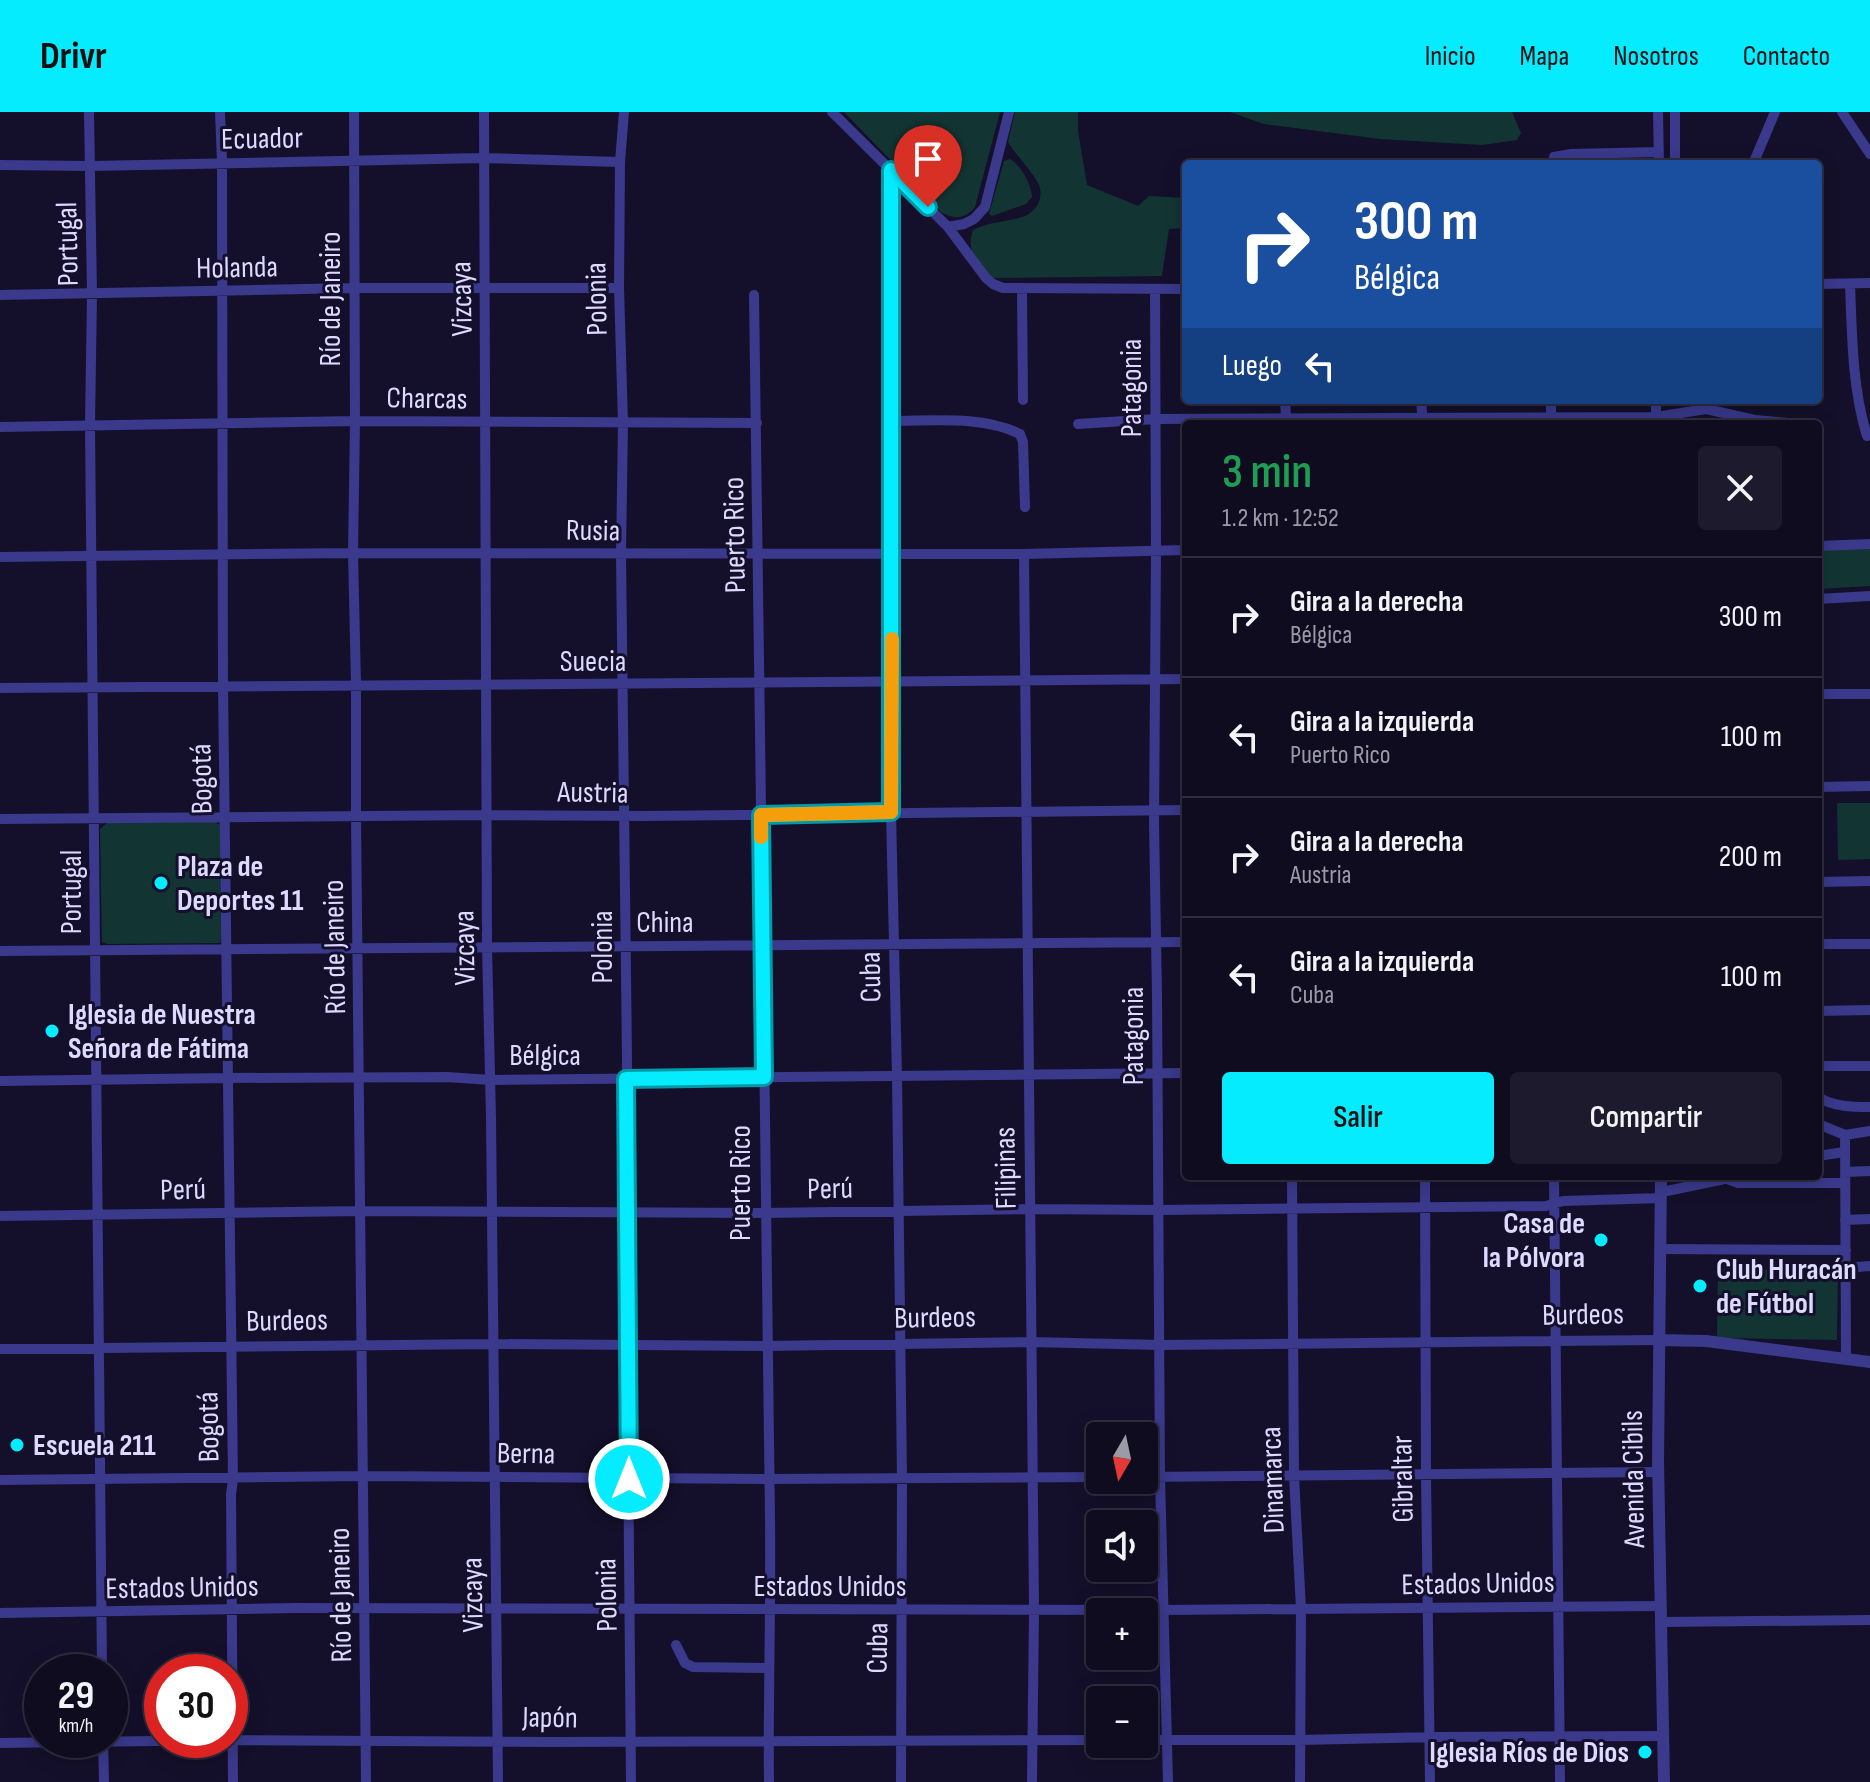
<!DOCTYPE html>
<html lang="es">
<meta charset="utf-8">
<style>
:root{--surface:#0f0c20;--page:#1d1a2d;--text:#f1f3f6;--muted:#9b9ba5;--line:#2f2c3e;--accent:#05ebff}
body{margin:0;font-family:"Sofia Sans Condensed",sans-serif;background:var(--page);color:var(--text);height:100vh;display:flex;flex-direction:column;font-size:30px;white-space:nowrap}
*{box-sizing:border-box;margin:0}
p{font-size:26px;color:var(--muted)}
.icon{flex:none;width:44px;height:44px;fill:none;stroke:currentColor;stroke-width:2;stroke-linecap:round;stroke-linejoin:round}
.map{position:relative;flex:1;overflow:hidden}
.sheet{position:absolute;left:1182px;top:308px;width:640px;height:760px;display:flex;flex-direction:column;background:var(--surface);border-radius:8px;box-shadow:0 4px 20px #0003,0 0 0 2px var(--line)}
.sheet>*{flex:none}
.banner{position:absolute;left:1182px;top:48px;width:640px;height:244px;border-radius:8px;box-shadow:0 4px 20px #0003,0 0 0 2px var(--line);background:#1a4fa0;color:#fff;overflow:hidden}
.needle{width:52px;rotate:189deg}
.controls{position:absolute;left:1086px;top:1310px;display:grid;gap:16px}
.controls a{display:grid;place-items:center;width:72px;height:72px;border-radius:8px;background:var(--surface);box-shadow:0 4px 20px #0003,0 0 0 2px var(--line);font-size:40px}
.speed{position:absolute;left:24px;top:1542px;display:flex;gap:16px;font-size:40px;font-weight:700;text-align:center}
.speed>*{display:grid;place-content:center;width:104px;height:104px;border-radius:50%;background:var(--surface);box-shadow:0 4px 20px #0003,0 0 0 2px var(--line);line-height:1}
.speed small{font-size:20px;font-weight:400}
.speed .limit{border:12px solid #d22;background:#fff;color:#111}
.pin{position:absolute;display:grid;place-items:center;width:68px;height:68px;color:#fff;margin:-82px -34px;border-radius:50% 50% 50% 0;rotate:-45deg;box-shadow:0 0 8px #0007}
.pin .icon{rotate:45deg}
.me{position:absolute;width:88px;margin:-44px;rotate:0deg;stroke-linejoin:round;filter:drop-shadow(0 0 6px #0008)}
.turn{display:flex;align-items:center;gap:28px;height:168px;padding:0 40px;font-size:36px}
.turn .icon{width:104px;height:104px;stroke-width:2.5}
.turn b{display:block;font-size:56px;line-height:68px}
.then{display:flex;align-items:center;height:76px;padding:0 40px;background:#0003;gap:16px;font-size:30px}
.round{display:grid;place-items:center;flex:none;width:84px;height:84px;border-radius:8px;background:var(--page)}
.headline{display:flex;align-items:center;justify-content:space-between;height:136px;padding:0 40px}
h1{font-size:48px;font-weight:600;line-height:60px;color:#1e9e55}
.action{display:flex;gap:16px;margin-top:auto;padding:16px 40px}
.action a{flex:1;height:92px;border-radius:8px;background:var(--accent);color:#111;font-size:32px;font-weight:600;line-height:92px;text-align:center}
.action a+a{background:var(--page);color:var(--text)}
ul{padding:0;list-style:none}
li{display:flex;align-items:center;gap:24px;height:120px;padding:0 40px;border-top:2px solid var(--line)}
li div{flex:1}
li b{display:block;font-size:30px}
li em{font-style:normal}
header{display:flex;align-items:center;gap:48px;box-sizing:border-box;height:112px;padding:0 40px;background:var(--accent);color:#111}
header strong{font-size:38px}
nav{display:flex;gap:44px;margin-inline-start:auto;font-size:28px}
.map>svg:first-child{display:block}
</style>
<header>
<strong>Drivr</strong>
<nav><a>Inicio</a><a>Mapa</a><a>Nosotros</a><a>Contacto</a></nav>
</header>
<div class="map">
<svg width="1870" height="1670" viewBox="0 0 1870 1670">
<rect width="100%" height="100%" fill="#14102b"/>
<path fill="#123533" d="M 844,0 L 1000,0 L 975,95 C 965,107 954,108 941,100 Z
M 1015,0 L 1078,0 L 1078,19 L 1087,73 L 1138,94 L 1149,84 L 1186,86 L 1186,116 L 1169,117 L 1162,164 L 985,166 C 976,150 966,136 973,118 C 990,109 1013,110 1027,103 C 1039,97 1044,82 1038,71 C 1030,56 1016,44 1008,30 Z
M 1230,0 L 1512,0 L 1521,21 L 1517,28 L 1482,33 L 1380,27 L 1264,12 Z
M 1010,47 C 1021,54 1031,71 1032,85 L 1026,92 L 992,104 L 989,102 L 1004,49 Z
M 1818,437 L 1870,437 L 1870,474 L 1818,477 Z
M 1837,691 L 1870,691 L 1870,747 L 1838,748 Z
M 213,709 L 220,713 L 221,829 L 220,831 L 107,832 L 102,830 L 100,717 L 108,710 Z
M 1718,1157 L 1838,1158 L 1837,1228 L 1717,1226 Z"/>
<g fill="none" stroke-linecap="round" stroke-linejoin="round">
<path stroke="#3a398c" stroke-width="10" d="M 89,0 L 92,182 L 90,313 L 102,1560
M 220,0 L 222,50 L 223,575 L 233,1367 L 231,1382 L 233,1670
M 354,0 L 355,309 L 353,441 L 356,573 L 356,704 L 366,1670
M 484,0 L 487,835 L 491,1006 L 498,1670
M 624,0 L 620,50 L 619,176 L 623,311 L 621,443 L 627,947 L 626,1101 L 631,1670
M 832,0 L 948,115 L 964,112 L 974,107 L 985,95 L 1009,0
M 1658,0 L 1659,52
M 1675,0 L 1675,52
M 1842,0 L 1870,42
M 1553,52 L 1554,45 L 1571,42 L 1659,40
M 1753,52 L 1775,0
M 0,53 L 91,54 L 483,46 L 620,50
M 891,58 L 891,700 L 897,965 L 902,1367 L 901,1670
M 948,115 L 986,166 L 993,172 L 1003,176 L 1186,177
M 1818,172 L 1870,171
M 1850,172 C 1852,221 1852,276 1867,324
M 1022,176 L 1023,288
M 1155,178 L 1156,438 L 1154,711 L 1157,883 L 1160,1365 L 1168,1670
M 0,183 L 354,176 L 619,176
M 754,183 C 763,591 762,1000 770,1408 C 771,1496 768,1583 769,1670
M 1285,288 L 1286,306
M 1421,288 L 1423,312
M 1656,305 L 1656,288
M 891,309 C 932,309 982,303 1020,322 L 1023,330 L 1025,395
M 1078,312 L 1155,307 L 1656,305 L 1706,297 L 1755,308 L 1788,311
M 1551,312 L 1551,288
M 0,315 L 355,309 L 757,311
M 1818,434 L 1870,432
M 1024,442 L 1034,1498 L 1032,1670
M 0,445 L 353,441 L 1024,442 L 1186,438
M 1818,487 L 1870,484
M 0,576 C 395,574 791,570 1186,567
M 1818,582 L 1870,582
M 1818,675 L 1870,674
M 0,707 L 487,703 L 645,704 L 1186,698
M 1818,770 L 1870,769
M 1818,832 L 1870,832
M 0,839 L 1186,830
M 1818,899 L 1870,898
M 1818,954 L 1870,954
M 0,969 L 227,966 L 447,965 L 491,968 C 723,966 954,963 1186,961
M 1818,985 C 1834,995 1852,995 1870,995
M 1818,1012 L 1845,1023 L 1870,1019
M 1845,1023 L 1846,1247
M 1818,1044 L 1844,1040
M 1845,1060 L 1870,1059
M 1292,1064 L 1294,1364 L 1301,1497 L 1300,1670
M 1425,1064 L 1426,1363 L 1430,1670
M 1554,1064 L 1560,1670
M 1727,1064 L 1727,1067 L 1738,1071 L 1844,1071
M 1662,1080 L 1734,1065
M 0,1104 L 361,1099 L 765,1101 L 1029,1097 L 1159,1098 L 1546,1094 L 1563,1089 L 1661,1086
M 1845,1108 L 1870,1107
M 1661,1137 L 1846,1138
M 1846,1156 L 1870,1154
M 0,1237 L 493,1232 L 766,1234 L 1030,1230 L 1160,1233 L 1659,1228
M 1144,1365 L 1658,1360
M 0,1368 L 363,1364 L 769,1367 L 1100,1365
M 0,1501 L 294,1496 L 1163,1498 L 1661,1494
M 1661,1510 L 1870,1508
M 676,1533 L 685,1551 L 693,1555 L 769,1556
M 103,1628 L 104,1670
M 1144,1628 L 1299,1628 L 1436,1625 L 1663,1624
M 0,1631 L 233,1628 L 552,1630 L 1100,1628"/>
<path stroke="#3a398c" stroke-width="12" d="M 1656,305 L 1656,312
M 1661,1064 L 1658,1349 L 1664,1670
M 1659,1228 L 1706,1229 L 1870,1250"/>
</g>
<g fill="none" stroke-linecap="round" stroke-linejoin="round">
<defs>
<path id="route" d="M 629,1367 L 626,967 L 764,965 L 761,703 L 891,700 L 891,58 L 928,95"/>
</defs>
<use href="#route" stroke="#0399a6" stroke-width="20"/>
<use href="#route" stroke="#05ebff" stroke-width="14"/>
<path stroke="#f59e0b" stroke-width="14" d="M 761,725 L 761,703 L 891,700 L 892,527"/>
</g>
<g fill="#05ebff" stroke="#14102b" stroke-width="3">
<circle cx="161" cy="771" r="8"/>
<circle cx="52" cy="919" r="8"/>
<circle cx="1601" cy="1128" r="8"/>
<circle cx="1700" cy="1174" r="8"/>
<circle cx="17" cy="1333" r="8"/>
<circle cx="1645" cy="1640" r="8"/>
</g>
<g text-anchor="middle" stroke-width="6" stroke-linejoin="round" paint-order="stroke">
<g font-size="30" fill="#ddd9ff" stroke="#14102b">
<text transform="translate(262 26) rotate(-1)" y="10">Ecuador</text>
<text transform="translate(67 132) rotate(-91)" y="10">Portugal</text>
<text transform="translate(237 155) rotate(-1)" y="10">Holanda</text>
<text transform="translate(330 187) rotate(-90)" y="10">Río de Janeiro</text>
<text transform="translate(461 187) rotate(-91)" y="10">Vizcaya</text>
<text transform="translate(596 187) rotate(-91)" y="10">Polonia</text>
<text transform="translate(1131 276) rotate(-90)" y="10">Patagonia</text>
<text transform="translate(427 286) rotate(1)" y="10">Charcas</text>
<text transform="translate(593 418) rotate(1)" y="10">Rusia</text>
<text transform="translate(734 423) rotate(-91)" y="10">Puerto Rico</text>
<text x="593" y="559">Suecia</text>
<text transform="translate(201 667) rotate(-91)" y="10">Bogotá</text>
<text transform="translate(593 680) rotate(1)" y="10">Austria</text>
<text transform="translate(71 780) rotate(-90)" y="10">Portugal</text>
<text x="665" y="820">China</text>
<text transform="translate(334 835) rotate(-91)" y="10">Río de Janeiro</text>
<text transform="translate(602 835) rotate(-90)" y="10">Polonia</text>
<text transform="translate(464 836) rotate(-91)" y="10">Vizcaya</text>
<text transform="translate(870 865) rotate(-91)" y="10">Cuba</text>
<text transform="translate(1133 924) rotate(-90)" y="10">Patagonia</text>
<text x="545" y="953">Bélgica</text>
<text transform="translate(1005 1056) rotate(-91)" y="10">Filipinas</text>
<text transform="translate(740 1071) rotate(-90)" y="10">Puerto Rico</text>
<text transform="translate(830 1076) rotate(-1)" y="10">Perú</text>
<text transform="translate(183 1077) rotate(-1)" y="10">Perú</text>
<text transform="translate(1583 1202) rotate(-1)" y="10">Burdeos</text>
<text transform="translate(935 1205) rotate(-1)" y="10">Burdeos</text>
<text transform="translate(287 1208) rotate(-1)" y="10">Burdeos</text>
<text transform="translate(208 1315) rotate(-91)" y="10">Bogotá</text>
<text transform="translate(526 1341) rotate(1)" y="10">Berna</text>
<text transform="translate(1402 1367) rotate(-91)" y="10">Gibraltar</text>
<text transform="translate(1633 1367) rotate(-91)" y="10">Avenida Cibils</text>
<text transform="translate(1272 1368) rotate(-92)" y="10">Dinamarca</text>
<text transform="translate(1478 1471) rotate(-1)" y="10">Estados Unidos</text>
<text x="830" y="1484">Estados Unidos</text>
<text transform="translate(182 1475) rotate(-1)" y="10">Estados Unidos</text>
<text transform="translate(340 1483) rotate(-91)" y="10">Río de Janeiro</text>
<text transform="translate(472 1483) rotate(-91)" y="10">Vizcaya</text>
<text transform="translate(606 1483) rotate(-91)" y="10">Polonia</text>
<text transform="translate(877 1536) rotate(-89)" y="10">Cuba</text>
<text transform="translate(550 1605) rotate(1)" y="10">Japón</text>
</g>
<g font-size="30" font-weight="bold" fill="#ddd9ff" stroke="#14102b" text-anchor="start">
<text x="177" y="764">Plaza de<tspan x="177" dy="34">Deportes 11</tspan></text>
<text x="68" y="912">Iglesia de Nuestra<tspan x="68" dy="34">Señora de Fátima</tspan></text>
<text x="1585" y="1121" text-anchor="end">Casa de<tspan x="1585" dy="34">la Pólvora</tspan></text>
<text x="1716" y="1167">Club Huracán<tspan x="1716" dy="34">de Fútbol</tspan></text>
<text x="33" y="1343">Escuela 211</text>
<text x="1629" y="1650" text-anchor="end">Iglesia Ríos de Dios</text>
</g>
</g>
</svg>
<div class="controls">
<a><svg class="needle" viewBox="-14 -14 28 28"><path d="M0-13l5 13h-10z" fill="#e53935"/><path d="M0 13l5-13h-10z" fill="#9b9ba5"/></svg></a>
<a><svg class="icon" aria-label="sound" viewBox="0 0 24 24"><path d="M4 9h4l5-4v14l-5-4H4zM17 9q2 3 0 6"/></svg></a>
<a>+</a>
<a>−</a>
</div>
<div class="speed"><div>29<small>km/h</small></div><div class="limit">30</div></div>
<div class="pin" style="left:928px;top:95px;background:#d93025"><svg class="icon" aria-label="arrive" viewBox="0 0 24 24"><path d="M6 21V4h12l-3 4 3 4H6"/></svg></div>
<svg class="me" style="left:629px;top:1367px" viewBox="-20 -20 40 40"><circle r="17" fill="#05ebff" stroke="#fff" stroke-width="3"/><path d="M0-11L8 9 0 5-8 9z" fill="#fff"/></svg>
<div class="banner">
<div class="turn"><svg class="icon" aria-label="right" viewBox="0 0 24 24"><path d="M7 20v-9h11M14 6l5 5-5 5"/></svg><div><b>300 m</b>Bélgica</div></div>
<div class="then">Luego<svg class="icon" aria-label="left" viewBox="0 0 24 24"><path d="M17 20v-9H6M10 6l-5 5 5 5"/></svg></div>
</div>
<section class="sheet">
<div class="headline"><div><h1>3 min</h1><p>1.2 km · 12:52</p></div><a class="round"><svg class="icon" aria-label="close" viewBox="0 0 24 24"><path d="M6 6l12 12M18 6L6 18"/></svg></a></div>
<ul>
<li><svg class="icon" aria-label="right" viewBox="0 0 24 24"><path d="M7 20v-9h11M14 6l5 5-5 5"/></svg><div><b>Gira a la derecha</b><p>Bélgica</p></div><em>300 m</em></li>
<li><svg class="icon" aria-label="left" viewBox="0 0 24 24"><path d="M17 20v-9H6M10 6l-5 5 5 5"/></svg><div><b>Gira a la izquierda</b><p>Puerto Rico</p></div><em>100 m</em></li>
<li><svg class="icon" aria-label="right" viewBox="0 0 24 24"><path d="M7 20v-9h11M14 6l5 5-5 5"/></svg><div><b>Gira a la derecha</b><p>Austria</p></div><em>200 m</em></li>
<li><svg class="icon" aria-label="left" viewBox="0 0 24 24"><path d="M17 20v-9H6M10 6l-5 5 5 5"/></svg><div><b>Gira a la izquierda</b><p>Cuba</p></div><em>100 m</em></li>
</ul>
<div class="action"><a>Salir</a><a>Compartir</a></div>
</section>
</div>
